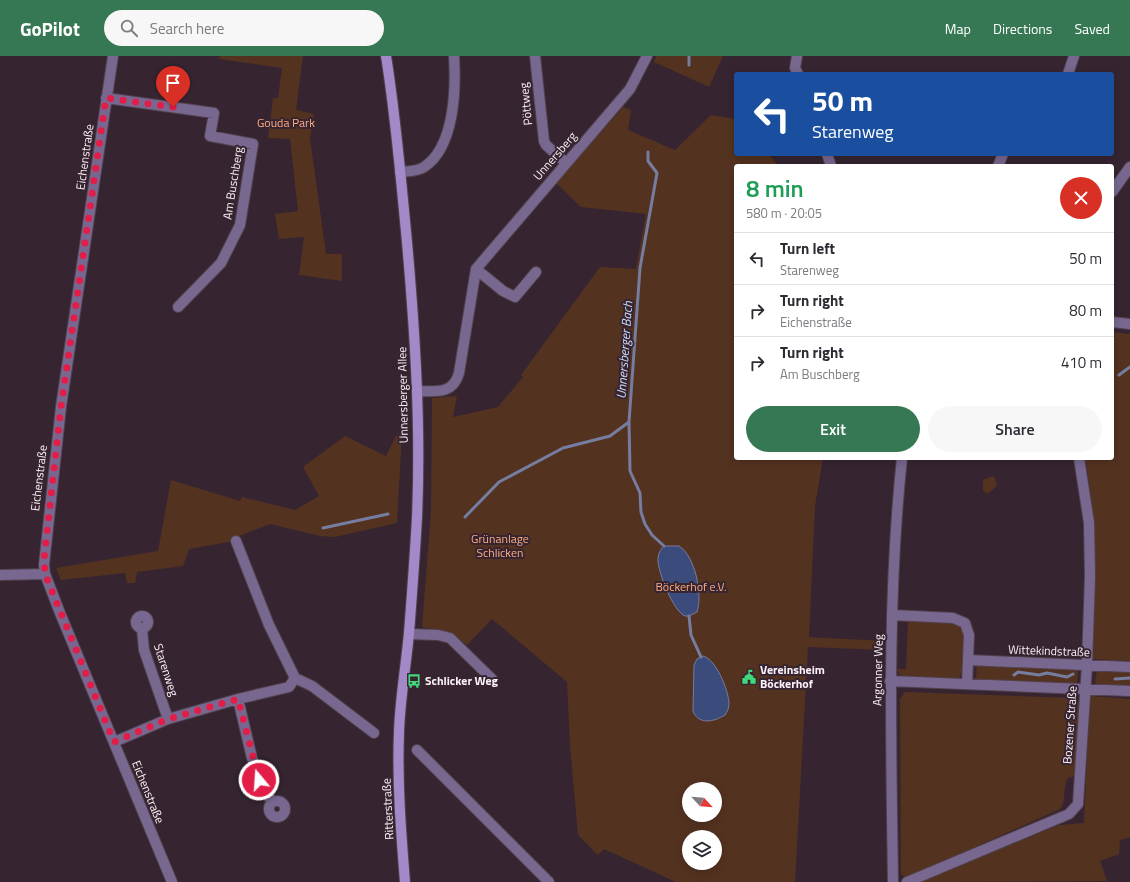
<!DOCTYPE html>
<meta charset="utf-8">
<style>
:root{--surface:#fff;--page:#f7f7f7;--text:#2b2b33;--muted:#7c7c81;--line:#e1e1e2;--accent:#357853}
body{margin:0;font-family:"Titillium Web",sans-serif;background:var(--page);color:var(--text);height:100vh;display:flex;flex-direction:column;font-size:15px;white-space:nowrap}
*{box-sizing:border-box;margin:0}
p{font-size:13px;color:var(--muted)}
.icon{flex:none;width:22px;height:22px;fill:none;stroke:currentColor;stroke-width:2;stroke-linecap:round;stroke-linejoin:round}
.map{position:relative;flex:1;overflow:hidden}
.drawer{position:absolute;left:734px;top:108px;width:380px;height:296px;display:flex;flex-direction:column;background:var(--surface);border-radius:4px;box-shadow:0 2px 10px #0003}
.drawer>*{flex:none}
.hud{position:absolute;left:734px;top:16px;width:380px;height:84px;border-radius:4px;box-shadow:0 2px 10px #0003;background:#1a4fa0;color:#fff;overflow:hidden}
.needle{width:26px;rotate:116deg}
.controls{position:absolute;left:682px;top:726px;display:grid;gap:8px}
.controls a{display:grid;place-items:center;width:40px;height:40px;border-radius:50%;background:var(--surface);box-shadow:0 2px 10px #0003;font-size:20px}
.pin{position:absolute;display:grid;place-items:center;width:34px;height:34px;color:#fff;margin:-41px -17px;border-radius:50% 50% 50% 0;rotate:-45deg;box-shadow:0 0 4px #0007}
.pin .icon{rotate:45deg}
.me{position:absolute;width:44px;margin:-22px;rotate:342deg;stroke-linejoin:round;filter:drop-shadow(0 0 3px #0008)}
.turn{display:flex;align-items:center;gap:14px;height:84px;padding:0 12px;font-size:18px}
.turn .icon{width:52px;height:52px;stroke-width:2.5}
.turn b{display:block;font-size:28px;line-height:34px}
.round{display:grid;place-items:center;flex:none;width:42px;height:42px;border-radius:21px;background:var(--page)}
.overview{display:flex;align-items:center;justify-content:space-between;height:68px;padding:0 12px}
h1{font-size:24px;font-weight:600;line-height:30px;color:#1e9e55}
.primary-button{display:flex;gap:8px;margin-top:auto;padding:8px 12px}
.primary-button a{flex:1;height:46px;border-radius:24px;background:var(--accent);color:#fff;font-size:16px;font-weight:600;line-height:46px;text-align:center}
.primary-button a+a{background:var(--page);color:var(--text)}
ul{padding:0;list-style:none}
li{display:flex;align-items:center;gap:12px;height:52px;padding:0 12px;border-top:1px solid var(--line)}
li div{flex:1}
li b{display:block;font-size:15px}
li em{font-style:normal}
header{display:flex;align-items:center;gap:24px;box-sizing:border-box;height:56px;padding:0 20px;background:var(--accent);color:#fff}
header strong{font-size:19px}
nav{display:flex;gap:22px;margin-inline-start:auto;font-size:14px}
.search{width:280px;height:36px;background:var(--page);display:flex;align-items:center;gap:10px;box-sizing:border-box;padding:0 14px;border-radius:22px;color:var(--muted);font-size:15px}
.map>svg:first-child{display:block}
</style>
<header>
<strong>GoPilot</strong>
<div class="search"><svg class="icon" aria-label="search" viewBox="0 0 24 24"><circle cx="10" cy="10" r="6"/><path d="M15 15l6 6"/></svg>Search here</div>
<nav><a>Map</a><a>Directions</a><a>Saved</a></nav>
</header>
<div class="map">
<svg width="1130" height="826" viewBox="0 0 1130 826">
<rect width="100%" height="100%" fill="#362531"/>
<path fill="#543220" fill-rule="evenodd" d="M 220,0 L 303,0 L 296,54 L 314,58 L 310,82 L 326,198 L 342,198 L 342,225 L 299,219 L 304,181 L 279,183 L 275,158 L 298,155 L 290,83 L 268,82 L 273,42 L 278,42 L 282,12 L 219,3 Z
M 656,0 L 723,0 L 709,31 L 654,6 Z
M 623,51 L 631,54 L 628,74 L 675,94 L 711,59 L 736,63 L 736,98 L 769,98 L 778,110 L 736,110 L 736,402 L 823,402 L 815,450 L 809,581 L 884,585 L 884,594 L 808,591 L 795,826 L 676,826 L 604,793 L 598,799 L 578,779 L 570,690 L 567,626 L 492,563 L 467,589 L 452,577 L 422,571 L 431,455 L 432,342 L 457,340 L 453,361 L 498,351 L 523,321 L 521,319 L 600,211 L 636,213 L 646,158 L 581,151 L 556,127 ZM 689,733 L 715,733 L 715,759 L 689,759 ZM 689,781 L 715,781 L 715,807 L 689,807 Z
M 1112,276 L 1130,278 L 1130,605 L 1093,603 C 1095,536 1098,469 1085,402 L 1112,402 Z
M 402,377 L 397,467 L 335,481 L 320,480 L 270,468 L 239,480 L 240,484 L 189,493 L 183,510 L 137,516 L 135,527 L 127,527 L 125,517 L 61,524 L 56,512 L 158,495 L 171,424 L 240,445 L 242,441 L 295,454 L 319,440 L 303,411 L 345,380 L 386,400 L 396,380 Z
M 994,420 L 997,430 L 987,438 L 983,434 L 983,424 Z
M 911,563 L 961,569 L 965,575 L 963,615 L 959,622 L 954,624 L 904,621 L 899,618 L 897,613 L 906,613 L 908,566 L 899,565 Z
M 977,608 L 1078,613 L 1077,628 L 976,623 Z
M 1097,614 L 1130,615 L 1130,630 L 1097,629 L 1095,626 Z
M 905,636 L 1075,642 L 1079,647 L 1075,720 L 1068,722 C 1062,732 1067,744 1060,753 L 906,822 L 901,818 L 900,643 Z
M 1090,640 L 1130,643 L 1130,781 L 1120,784 L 1119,798 L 1100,805 L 1107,825 L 921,826 L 1059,769 L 1084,767 Z"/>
<path fill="#3b4b7b" stroke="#757da0" d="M 664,490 L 679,490 C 695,500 703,538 697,556 L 689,560 L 685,560 C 673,555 658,516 658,504 C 658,498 660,494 664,490 Z
M 703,600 C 716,603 729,635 729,648 C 729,652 727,656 725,659 C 714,666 698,669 693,655 L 694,609 L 697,603 Z"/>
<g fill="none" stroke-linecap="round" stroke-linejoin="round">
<path stroke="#757da0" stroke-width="3" d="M 689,0 L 689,9
M 648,96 L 648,105 L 657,117 L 640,212 L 629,366 L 630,415 L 640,437 L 641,456 L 645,468 L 652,479 L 664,490
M 1119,319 L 1130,311
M 465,461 L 499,426 L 563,392 L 610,380 L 629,366
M 323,472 L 388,458
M 689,560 L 691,579 L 701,601
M 1014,619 L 1018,616 L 1039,619 L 1047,617 L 1067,621 L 1073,618
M 1115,623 L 1130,622"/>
<defs>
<path id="street" d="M 113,0 L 61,351 L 44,509 L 45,518 L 60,557 L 172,826
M 535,0 L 544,85 L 546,89 L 566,107
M 797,0 L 795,12 L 798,18
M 1068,18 L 1074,0
M 106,42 L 214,57 L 210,80 L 253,88 L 240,169 L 221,207 L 178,251
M 827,98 L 831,110
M 998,110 L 1003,98
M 400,116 C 407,115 417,116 424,111 C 455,91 456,32 454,0
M 1112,136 L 1130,111
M 476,213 L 503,235 L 515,241 L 536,216
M 1112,266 L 1130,268
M 417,335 C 436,335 453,339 459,317 L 476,213 L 630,33 L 647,0
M 236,485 L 269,569 L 295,622 L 312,630 L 374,677
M 0,519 L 45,518
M 892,559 L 953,562 L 965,567 L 969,579 L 967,628
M136 566a6 6 0 1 1 12 0a6 6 0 1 1-12 0Z
M 142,573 L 144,594 L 168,663
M 409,578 L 438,579 L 450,582 L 493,624
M 968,604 L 1130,611
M 890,625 L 1130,635
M 238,643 L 252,702 L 263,736 L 273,745
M 114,686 L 168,663 L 238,643 L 289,631 L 295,622
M 417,694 L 549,826
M269 753a8 8 0 1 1 16 0a8 8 0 1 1-16 0Z
M 893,826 C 891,685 887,543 902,402
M 907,826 L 1069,758 L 1078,748 L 1087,609 L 1090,520 L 1089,467 L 1079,402"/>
<path id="secondary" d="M 386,0 C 396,62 401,124 407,186 C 415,277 421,369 417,461 C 415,499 412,538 409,577 C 406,610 400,643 399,676 C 397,726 401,776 405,826"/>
</defs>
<use href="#street" stroke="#52424d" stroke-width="12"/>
<use href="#secondary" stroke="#52424d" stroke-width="12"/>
<use href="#street" stroke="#786890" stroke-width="10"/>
<use href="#secondary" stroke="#a489c9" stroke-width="10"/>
</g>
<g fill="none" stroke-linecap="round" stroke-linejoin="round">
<path stroke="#e11d48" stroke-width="7" stroke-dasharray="0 12.6" d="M 173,51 L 106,42 L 61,351 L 44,503 L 45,518 L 114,686 L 168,663 L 238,643 L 259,724"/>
</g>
<defs>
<symbol id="civic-bare" viewBox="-9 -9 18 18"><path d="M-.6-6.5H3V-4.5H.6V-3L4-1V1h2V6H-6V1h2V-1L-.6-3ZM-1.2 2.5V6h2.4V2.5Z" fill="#42d77b" stroke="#362531" stroke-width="2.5" paint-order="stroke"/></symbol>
<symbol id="bus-bare" viewBox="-9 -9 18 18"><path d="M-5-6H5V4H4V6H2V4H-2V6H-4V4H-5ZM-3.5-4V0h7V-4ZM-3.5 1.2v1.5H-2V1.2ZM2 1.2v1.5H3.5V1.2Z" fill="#42d77b" stroke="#362531" stroke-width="2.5" paint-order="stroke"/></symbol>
</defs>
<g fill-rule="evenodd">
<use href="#civic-bare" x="739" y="611" width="20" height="20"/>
<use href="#bus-bare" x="404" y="615" width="20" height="20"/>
</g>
<g text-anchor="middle" stroke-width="4" stroke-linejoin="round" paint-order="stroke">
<g font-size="12" fill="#fcf1f8" stroke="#362531">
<text transform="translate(526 48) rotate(-96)" y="4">Pöttweg</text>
<text transform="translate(555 100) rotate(-49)" y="4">Unnersberg</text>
<text transform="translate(85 101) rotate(-82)" y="4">Eichenstraße</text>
<text transform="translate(233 127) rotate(-81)" y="4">Am Buschberg</text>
<text transform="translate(403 339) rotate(-91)" y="4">Unnersberger Allee</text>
<text transform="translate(39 422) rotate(-83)" y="4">Eichenstraße</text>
<text transform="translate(1049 595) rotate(2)" y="4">Wittekindstraße</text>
<text transform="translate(166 614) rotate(72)" y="4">Starenweg</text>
<text transform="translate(878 614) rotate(-89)" y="4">Argonner Weg</text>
<text transform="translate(1070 669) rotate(-86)" y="4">Bozener Straße</text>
<text transform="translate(148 736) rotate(68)" y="4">Eichenstraße</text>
<text transform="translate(388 753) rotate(-93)" y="4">Ritterstraße</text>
</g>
<g font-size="12" fill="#fdab81" stroke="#362531">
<text x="286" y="71">Gouda Park</text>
<text x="500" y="487">Grünanlage<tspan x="500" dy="14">Schlicken</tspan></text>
<text x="691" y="535">Böckerhof e.V.</text>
</g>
<g font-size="12" font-weight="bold" fill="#fcf1f8" stroke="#362531" text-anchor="start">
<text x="760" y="618">Vereinsheim<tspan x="760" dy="14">Böckerhof</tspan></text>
<text x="425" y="629">Schlicker Weg</text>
</g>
<g font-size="13" font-style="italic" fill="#cedbfa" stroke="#362531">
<text transform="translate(624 294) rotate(-86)" y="5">Unnersberger Bach</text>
</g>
</g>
</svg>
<div class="controls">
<a><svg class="needle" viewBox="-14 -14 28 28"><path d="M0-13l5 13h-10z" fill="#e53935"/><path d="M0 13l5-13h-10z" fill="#7c7c81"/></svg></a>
<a><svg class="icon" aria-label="layers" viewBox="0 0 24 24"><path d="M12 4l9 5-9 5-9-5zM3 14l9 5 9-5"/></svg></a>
</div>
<div class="pin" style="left:173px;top:51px;background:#d93025"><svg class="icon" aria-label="arrive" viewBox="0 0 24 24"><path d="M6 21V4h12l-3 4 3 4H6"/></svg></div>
<svg class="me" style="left:259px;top:724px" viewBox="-20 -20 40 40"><circle r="17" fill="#e11d48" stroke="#fff" stroke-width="3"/><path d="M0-11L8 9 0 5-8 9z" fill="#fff"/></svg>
<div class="hud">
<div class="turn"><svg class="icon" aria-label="left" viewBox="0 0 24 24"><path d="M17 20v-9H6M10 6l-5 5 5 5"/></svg><div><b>50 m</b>Starenweg</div></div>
</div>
<section class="drawer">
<div class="overview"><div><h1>8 min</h1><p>580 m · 20:05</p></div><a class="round" style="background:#d93025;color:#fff"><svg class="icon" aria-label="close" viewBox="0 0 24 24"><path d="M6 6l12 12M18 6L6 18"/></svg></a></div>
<ul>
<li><svg class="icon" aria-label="left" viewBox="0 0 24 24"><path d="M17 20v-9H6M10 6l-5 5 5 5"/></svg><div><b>Turn left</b><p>Starenweg</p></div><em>50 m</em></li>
<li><svg class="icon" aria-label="right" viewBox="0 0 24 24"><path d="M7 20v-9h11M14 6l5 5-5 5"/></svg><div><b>Turn right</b><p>Eichenstraße</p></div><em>80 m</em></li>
<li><svg class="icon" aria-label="right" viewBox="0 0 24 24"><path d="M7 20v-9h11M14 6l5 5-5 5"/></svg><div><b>Turn right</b><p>Am Buschberg</p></div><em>410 m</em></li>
</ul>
<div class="primary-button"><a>Exit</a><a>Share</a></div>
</section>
</div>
